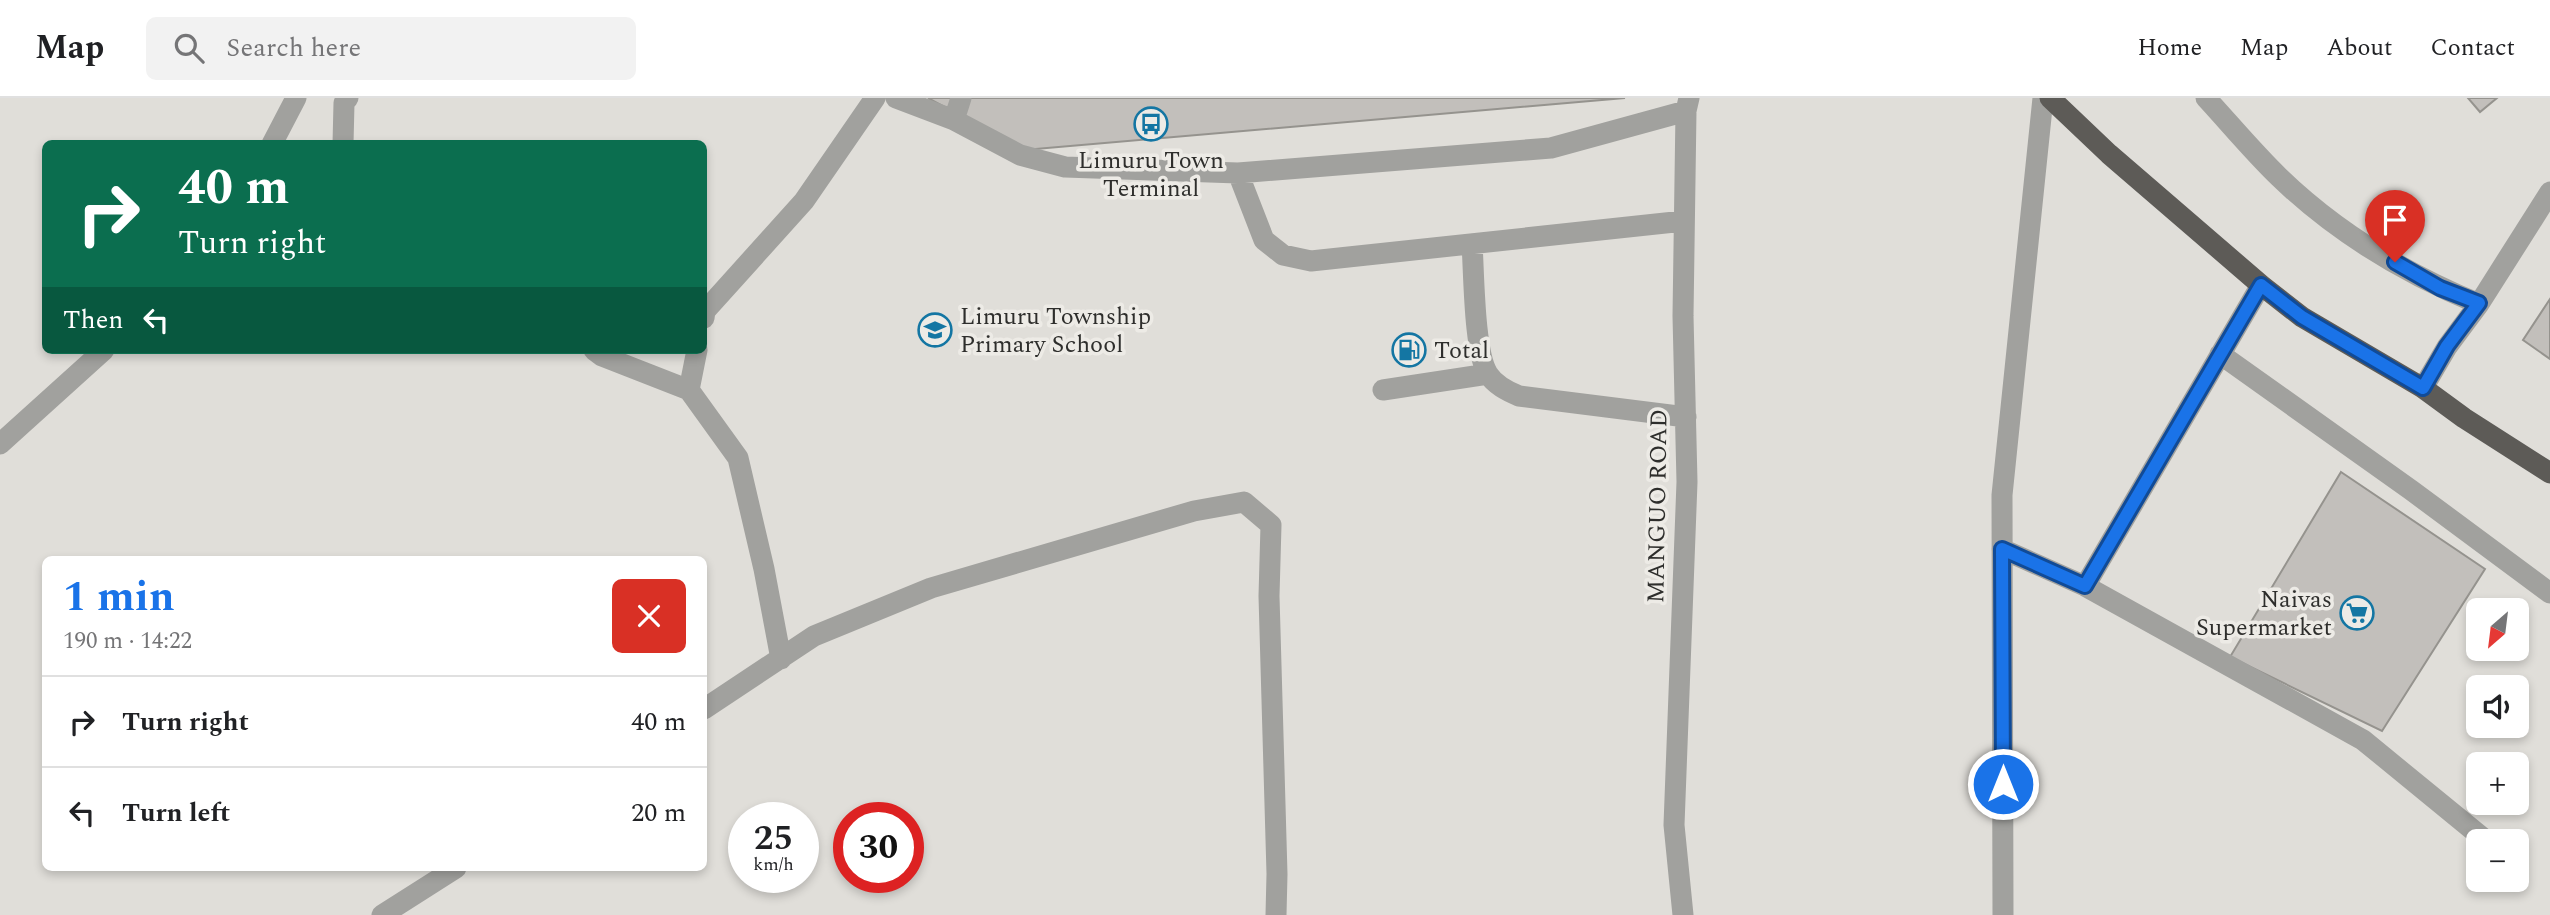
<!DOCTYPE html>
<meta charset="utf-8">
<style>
:root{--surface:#fff;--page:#f2f2f2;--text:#202124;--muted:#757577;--line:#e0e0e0;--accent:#1a73e8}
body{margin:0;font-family:Spectral,serif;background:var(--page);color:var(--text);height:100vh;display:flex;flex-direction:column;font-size:26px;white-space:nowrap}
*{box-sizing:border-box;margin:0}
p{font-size:23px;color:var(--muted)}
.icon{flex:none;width:38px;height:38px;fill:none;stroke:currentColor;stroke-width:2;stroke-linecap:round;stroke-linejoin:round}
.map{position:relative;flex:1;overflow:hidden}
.panel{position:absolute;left:42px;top:458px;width:665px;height:315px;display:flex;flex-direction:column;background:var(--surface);border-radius:10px;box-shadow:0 4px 10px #0003}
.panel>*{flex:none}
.guide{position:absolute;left:42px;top:42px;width:665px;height:214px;border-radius:10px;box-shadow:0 4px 10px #0003;background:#0b6e4f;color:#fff;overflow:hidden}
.needle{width:46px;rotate:208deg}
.tools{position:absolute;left:2466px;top:500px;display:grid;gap:14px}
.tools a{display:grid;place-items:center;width:63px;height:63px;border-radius:10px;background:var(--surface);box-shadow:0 4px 10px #0003;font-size:35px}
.speed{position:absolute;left:728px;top:704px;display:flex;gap:14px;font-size:35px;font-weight:700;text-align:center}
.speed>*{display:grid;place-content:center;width:91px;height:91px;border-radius:50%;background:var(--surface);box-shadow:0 4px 10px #0003;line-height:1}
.speed small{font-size:18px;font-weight:400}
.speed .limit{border:10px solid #d22;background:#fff;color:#111}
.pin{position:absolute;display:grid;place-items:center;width:60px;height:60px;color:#fff;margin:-72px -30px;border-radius:50% 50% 50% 0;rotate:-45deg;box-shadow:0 0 7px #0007}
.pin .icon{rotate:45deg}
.me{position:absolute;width:77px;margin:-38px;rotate:0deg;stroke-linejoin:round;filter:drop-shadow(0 0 5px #0008)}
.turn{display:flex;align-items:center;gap:24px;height:147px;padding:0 21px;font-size:32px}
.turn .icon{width:91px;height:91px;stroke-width:2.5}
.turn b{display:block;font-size:49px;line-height:60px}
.then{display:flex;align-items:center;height:66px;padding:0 21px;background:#0003;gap:14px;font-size:26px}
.round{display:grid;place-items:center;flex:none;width:74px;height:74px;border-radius:10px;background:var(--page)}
.head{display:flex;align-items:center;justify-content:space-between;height:119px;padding:0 21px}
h1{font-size:42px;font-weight:700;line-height:52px;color:var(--accent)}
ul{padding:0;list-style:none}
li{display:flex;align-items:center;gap:21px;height:91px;padding:0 21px;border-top:2px solid var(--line)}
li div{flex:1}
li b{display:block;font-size:26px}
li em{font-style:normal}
header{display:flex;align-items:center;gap:42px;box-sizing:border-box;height:98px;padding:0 35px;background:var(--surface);border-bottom:2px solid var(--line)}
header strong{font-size:33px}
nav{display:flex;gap:38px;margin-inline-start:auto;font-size:24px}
.search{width:490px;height:63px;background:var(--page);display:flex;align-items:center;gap:18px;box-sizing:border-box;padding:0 24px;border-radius:10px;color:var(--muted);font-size:26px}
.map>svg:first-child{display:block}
</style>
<header>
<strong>Map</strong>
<div class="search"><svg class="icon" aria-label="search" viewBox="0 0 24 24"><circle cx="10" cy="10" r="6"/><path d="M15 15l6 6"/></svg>Search here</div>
<nav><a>Home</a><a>Map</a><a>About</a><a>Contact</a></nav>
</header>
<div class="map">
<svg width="2550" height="817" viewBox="0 0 2550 817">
<rect width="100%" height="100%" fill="#e0ded9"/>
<path fill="#c2bfbb" stroke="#95938e" stroke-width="2" d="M 928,0 L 1625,0 L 1024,52 Z
M 2468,0 L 2497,0 L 2480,14 Z
M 2550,201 L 2550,261 L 2523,242 Z
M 2341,374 L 2485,471 L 2382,633 L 2230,559 Z"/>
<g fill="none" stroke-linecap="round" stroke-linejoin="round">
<path stroke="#a1a19e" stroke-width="21" d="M 896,0 L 954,22 L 1020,57 L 1065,69 L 1238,75 L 1551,50 L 1686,13
M 2206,0 C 2230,26 2254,55 2279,79 C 2336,134 2406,176 2479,206
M 954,22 L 961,0
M 272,46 L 296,0
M 343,46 L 344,5 L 348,0
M 1238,75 L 1264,142 L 1283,157 L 1311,163 L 1684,123
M 1472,146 C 1474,175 1474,255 1488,276 C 1495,287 1507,293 1519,298 L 1686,319
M 704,220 L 705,213 L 804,103 L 875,0
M 594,252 L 602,258 L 689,292 L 738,360 L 764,471 L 781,561
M 2220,256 L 2411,392 L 2550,495
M 2423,290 L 2447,249 L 2479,206 L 2550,94
M 689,292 L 697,252
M 1383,292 L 1488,276
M 0,346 L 104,252
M 2002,451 L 2085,488 L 2363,642 L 2484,741
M 2085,488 L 2261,187
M 704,611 L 814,538 L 931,490 L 1194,413 L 1244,404 L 1271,427 L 1269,498 L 1277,776 L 1276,817
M 382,817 L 456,770
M 1683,817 L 1674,727 L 1687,384 L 1683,218 L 1686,13 L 1689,0
M 2003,817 L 2002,397 L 2043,0"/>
<path stroke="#5d5b57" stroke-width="21" d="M 2050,0 L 2109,56 L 2261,187 L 2302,219 L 2423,290 L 2464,320 L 2550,375"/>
</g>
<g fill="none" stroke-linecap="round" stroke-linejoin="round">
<defs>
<path id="route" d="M 2003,686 L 2002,451 L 2085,488 L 2261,187 L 2302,219 L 2423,290 L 2447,248 L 2479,205 L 2440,190 L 2395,164"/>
</defs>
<use href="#route" stroke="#114b97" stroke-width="18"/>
<use href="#route" stroke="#1a73e8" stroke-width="12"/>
</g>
<defs>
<symbol id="bus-ring" viewBox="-11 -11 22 22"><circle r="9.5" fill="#edebe6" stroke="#1476a3" stroke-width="1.5"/><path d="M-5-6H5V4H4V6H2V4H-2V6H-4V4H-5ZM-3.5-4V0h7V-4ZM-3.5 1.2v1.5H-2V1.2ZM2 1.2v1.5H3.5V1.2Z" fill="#1476a3"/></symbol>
<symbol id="school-ring" viewBox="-11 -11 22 22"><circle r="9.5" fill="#edebe6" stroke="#1476a3" stroke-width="1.5"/><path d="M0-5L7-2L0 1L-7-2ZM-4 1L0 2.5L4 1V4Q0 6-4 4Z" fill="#1476a3"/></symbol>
<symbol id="fuel-ring" viewBox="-11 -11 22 22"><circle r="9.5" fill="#edebe6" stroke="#1476a3" stroke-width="1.5"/><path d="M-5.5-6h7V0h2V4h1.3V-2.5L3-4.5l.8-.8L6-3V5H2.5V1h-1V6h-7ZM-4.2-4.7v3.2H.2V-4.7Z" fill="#1476a3"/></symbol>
<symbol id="supermarket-ring" viewBox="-11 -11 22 22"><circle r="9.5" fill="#edebe6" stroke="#1476a3" stroke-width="1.5"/><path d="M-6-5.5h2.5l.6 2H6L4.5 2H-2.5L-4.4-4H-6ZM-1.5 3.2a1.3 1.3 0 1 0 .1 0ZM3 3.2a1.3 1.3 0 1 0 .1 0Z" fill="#1476a3"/></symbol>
</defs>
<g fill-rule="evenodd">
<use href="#bus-ring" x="1132" y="7" width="38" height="38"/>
<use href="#school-ring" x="916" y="213" width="38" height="38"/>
<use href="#fuel-ring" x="1390" y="233" width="38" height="38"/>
<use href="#supermarket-ring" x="2338" y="496" width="38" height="38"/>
</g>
<g text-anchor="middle" stroke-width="7" stroke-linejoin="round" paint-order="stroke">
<g font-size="24" fill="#2e2e2c" stroke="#edebe6" text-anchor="start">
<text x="1151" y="70" text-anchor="middle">Limuru Town<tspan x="1151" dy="28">Terminal</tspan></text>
<text x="960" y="226">Limuru Township<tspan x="960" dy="28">Primary School</tspan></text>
<text x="1434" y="260">Total</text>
<text x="2332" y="509" text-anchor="end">Naivas<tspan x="2332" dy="28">Supermarket</tspan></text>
</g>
<g font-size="24" fill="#2e2e2c" stroke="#edebe6">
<text transform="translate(1657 408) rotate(-89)" y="8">MANGUO ROAD</text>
</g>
</g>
</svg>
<div class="tools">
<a><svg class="needle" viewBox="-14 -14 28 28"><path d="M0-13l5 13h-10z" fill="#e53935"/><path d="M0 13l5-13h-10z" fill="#757577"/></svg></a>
<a><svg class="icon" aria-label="sound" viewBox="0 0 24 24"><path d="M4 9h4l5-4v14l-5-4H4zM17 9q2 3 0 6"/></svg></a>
<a>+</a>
<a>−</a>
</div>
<div class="speed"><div>25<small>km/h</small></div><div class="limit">30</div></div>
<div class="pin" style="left:2395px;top:164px;background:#d93025"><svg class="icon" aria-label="arrive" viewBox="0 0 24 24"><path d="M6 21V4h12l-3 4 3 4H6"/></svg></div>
<svg class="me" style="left:2003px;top:686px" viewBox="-20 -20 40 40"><circle r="17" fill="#1a73e8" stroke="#fff" stroke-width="3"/><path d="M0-11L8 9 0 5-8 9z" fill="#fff"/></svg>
<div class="guide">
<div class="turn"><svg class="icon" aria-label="right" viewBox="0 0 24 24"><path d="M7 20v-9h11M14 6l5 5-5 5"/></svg><div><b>40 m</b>Turn right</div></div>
<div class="then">Then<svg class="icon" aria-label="left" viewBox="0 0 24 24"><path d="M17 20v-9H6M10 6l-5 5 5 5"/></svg></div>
</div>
<section class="panel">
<div class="head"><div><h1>1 min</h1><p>190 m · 14:22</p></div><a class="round" style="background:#d93025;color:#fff"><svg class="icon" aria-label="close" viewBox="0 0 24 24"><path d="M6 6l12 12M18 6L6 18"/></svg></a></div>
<ul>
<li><svg class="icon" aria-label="right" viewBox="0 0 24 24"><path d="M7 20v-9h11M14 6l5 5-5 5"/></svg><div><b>Turn right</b></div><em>40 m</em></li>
<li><svg class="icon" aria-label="left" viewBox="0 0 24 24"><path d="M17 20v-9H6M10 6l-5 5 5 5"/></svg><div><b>Turn left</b></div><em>20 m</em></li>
</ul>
</section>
</div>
